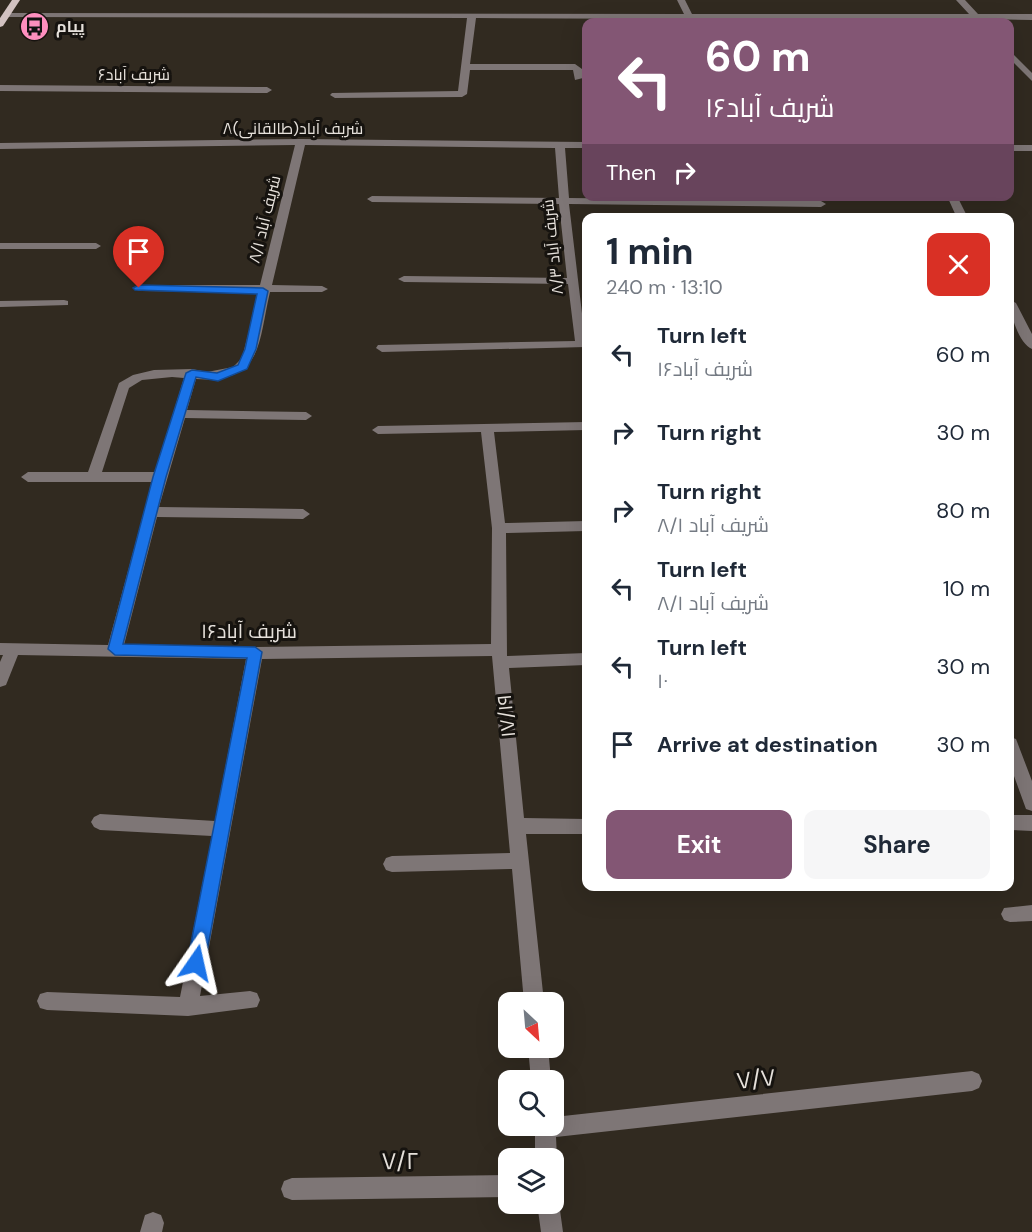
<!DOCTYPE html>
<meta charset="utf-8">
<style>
:root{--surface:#fff;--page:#f6f6f7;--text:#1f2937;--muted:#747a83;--accent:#835674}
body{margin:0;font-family:"DM Sans",Cairo,sans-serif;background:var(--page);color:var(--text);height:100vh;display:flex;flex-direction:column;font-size:22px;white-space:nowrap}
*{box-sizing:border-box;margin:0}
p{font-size:20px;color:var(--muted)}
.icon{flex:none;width:33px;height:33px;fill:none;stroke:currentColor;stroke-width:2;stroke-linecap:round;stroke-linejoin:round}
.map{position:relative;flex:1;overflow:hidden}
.side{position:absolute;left:582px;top:213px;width:432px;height:678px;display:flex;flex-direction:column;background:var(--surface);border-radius:12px;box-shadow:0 6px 24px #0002}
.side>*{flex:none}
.hud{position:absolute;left:582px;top:18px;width:432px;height:183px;border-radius:12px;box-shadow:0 6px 24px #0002;background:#835674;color:#fff;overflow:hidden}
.needle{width:39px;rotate:154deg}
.tools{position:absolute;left:498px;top:992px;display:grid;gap:12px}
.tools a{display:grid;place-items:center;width:66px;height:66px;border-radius:12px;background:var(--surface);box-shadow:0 6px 24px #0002;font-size:30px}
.pin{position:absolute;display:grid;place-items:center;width:51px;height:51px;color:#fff;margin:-62px -26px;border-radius:50% 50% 50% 0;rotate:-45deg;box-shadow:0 0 6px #0007}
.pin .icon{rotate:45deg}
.me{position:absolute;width:66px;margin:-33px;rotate:11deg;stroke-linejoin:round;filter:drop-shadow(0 0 4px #0008)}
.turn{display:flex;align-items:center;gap:21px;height:126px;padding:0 24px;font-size:27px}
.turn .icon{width:78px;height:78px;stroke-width:2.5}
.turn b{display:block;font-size:42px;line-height:51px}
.then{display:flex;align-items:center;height:57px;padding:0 24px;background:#0003;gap:12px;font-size:22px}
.round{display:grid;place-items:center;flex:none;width:63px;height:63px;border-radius:12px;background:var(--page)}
.head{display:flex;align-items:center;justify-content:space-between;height:102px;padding:0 24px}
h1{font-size:36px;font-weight:700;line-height:45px}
.action{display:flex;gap:12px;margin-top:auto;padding:12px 24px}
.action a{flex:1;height:69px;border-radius:12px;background:var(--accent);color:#fff;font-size:24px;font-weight:700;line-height:69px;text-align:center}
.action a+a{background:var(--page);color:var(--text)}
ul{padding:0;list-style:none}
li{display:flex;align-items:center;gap:18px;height:78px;padding:0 24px}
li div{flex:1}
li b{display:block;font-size:22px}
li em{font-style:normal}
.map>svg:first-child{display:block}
</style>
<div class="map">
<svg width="1032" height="1232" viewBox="0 0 1032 1232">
<rect width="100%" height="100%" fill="#312a20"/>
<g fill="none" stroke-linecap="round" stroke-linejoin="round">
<path fill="#7e7676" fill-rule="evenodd" d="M 677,0 L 685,0 L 692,14 L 969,14 L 956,0 L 965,0 L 978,14 L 1032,14 L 1032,20 L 983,19 L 979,22 L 974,19 L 695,19 L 696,22 L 688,22 L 686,19 L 476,18 L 470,64 L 575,64 L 582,69 L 583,78 L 575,80 L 573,70 L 470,70 L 467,94 L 462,97 L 335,98 L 330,95 L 332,93 L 458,91 L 467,18 L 7,17 L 3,15 L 7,13 L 684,14 Z
M 1010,51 L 1032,73 L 1032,81 L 1010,59 Z
M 0,85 L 267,87 L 272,90 L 267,93 L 0,91 Z
M 301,139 L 586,142 L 586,148 L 565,148 L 569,198 L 821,201 L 826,204 L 821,207 L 569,204 L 586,347 L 382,352 L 376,348 L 378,345 L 575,341 L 568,284 L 404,282 L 398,279 L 404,276 L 567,278 L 559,204 L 372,202 L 367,199 L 372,196 L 559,198 L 555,148 L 305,145 L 272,285 L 322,286 L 328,289 L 322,292 L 270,292 C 258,343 263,384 196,379 L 187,410 L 306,412 L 312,416 L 306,420 L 185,418 L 159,507 L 303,509 L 310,514 L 303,519 L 157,517 L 124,645 L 255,647 L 491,644 L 492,528 L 481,432 L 378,434 L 372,430 L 378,426 L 586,422 L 586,430 L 494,432 L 505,523 L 586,521 L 586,531 L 506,533 L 507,656 L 586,653 L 586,665 L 509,668 L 524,818 L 586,819 L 586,834 L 526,834 L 544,1002 L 524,1002 L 512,869 L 392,872 L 386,870 L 383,864 L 386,858 L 392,856 L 510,853 L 492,656 L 262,659 L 200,996 L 250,991 L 257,993 L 260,1000 L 257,1007 L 188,1016 L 47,1010 L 40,1008 L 37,1001 L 40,994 L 47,992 L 180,997 L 212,836 L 100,830 L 94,827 L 91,822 L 94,817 L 100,814 L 215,821 L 246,659 L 18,655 L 6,685 L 0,687 L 0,662 L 3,655 L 0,655 L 0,643 L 108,645 L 152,482 L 28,482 L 21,477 L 28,472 L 88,472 L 119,383 L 133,375 L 154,370 L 192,369 L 207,372 L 233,367 L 242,358 L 259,292 L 139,291 L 133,288 L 139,285 L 260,285 L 295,145 L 0,149 L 0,143 ZM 172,377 L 184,378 L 155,472 L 102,472 L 129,388 L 142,380 Z
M 1010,145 L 1032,145 L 1032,151 L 1010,151 Z
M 947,196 L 957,196 L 968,218 L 957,218 Z
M 0,243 L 96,243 L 101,246 L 96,249 L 0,249 Z
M 64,300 L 68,301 L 68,305 L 0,307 L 0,301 Z
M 1010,300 L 1016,303 L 1032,334 L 1032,349 C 1019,344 1009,312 1010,300 Z
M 1010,737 L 1016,739 L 1032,781 L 1032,811 L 1026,809 L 1010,765 Z
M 1010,815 L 1032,815 L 1032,831 L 1010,830 Z
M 1032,905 L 1032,921 L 1010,922 L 1004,920 L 1001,914 L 1004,908 Z
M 528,1047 L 548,1047 L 551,1080 L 531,1080 Z
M 972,1071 L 979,1074 L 982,1081 L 979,1088 L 972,1091 L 556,1137 L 557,1158 L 554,1165 L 554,1158 L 535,1158 L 535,1125 L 554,1125 L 554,1117 Z
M 508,1175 L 508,1197 L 292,1200 L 284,1197 L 281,1189 L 284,1181 L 292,1178 Z
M 554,1195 L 559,1203 L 563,1232 L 541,1232 L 537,1203 L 554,1203 Z
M 153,1212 L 161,1215 L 164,1223 L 162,1232 L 140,1232 L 145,1215 Z"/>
<path fill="#d2c2c1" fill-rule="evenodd" d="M 12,0 L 20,0 L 3,26 L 0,27 L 0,18 Z"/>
</g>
<path fill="#1a73e8" stroke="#114b97" stroke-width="1.5" d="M 139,285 L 263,288 L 268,291 L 256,349 L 247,369 L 218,381 L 196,377 L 166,477 L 123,644 L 255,647 L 262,652 L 205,963 L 202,968 L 196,971 L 190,968 L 187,963 L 247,658 L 115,655 L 108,649 L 153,477 L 186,373 L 192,370 L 217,373 L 238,365 L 245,349 L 257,294 L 135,290 L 133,288 Z"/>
<defs>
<symbol id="bus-disc" viewBox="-11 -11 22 22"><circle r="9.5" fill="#fd8ebe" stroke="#16130f"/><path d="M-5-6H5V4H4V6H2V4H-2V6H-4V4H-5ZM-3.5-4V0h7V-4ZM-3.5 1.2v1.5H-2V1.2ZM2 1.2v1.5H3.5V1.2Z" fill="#111"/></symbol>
</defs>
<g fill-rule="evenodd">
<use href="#bus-disc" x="18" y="10" width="33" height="33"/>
</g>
<g text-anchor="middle" stroke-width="6" stroke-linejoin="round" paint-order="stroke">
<g font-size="16" font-weight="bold" fill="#e6e1db" stroke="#16130f" text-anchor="start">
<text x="56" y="32">پیام</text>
</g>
<g font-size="16" fill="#e6e1db" stroke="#16130f">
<text x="134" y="80">شریف آباد۶</text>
<text x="293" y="134">۸شریف آباد(طالقانی)</text>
<text transform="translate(264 219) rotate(-76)" y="6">شریف آباد ۸/۱</text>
<text transform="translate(552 247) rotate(-96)" y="6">شریف آباد ۸/۳</text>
</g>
<g font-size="20" fill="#e6e1db" stroke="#16130f">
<text x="249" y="638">شریف آباد۱۶</text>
<text transform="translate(506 716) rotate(-96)" y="7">۱۷/۱۹</text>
</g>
<g font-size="24" fill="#e6e1db" stroke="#16130f">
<text transform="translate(756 1079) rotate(-6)" y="8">۷/۷</text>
<text transform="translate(400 1161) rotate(-1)" y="8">۷/۲</text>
</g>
</g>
</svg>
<div class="tools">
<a><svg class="needle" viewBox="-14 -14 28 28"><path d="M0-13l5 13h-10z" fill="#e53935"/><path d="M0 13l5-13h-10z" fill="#747a83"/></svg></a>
<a><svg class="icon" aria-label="search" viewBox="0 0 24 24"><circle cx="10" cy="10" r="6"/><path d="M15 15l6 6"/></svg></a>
<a><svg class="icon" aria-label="layers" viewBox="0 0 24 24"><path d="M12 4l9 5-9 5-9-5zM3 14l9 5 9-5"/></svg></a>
</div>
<div class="pin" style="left:139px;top:288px;background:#d93025"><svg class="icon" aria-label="arrive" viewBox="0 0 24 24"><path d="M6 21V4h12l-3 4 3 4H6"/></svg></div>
<svg class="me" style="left:196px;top:963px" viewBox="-20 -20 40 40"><path d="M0-17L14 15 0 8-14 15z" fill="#1a73e8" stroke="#fff" stroke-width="4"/></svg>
<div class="hud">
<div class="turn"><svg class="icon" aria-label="left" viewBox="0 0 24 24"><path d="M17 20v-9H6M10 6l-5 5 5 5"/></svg><div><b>60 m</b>شریف آباد۱۶</div></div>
<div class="then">Then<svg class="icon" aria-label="right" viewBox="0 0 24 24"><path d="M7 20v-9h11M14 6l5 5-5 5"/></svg></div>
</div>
<section class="side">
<div class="head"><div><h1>1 min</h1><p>240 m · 13:10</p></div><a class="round" style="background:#d93025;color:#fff"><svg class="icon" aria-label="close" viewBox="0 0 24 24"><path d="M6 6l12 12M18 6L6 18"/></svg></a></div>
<ul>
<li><svg class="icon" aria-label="left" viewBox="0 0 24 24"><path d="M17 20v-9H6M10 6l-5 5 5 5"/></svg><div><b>Turn left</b><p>شریف آباد۱۶</p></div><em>60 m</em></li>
<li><svg class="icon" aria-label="right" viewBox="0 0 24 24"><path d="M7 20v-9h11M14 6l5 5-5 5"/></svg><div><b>Turn right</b></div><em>30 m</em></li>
<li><svg class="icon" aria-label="right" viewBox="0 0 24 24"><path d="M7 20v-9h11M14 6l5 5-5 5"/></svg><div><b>Turn right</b><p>شریف آباد ۸/۱</p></div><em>80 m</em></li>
<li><svg class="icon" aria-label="left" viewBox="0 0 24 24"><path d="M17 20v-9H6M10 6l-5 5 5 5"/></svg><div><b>Turn left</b><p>شریف آباد ۸/۱</p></div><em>10 m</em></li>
<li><svg class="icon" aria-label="left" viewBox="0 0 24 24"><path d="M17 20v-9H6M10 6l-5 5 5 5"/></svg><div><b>Turn left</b><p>۱۰</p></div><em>30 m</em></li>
<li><svg class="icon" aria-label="arrive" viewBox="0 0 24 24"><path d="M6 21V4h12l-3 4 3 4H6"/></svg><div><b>Arrive at destination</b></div><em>30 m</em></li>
</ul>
<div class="action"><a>Exit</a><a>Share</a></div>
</section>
</div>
